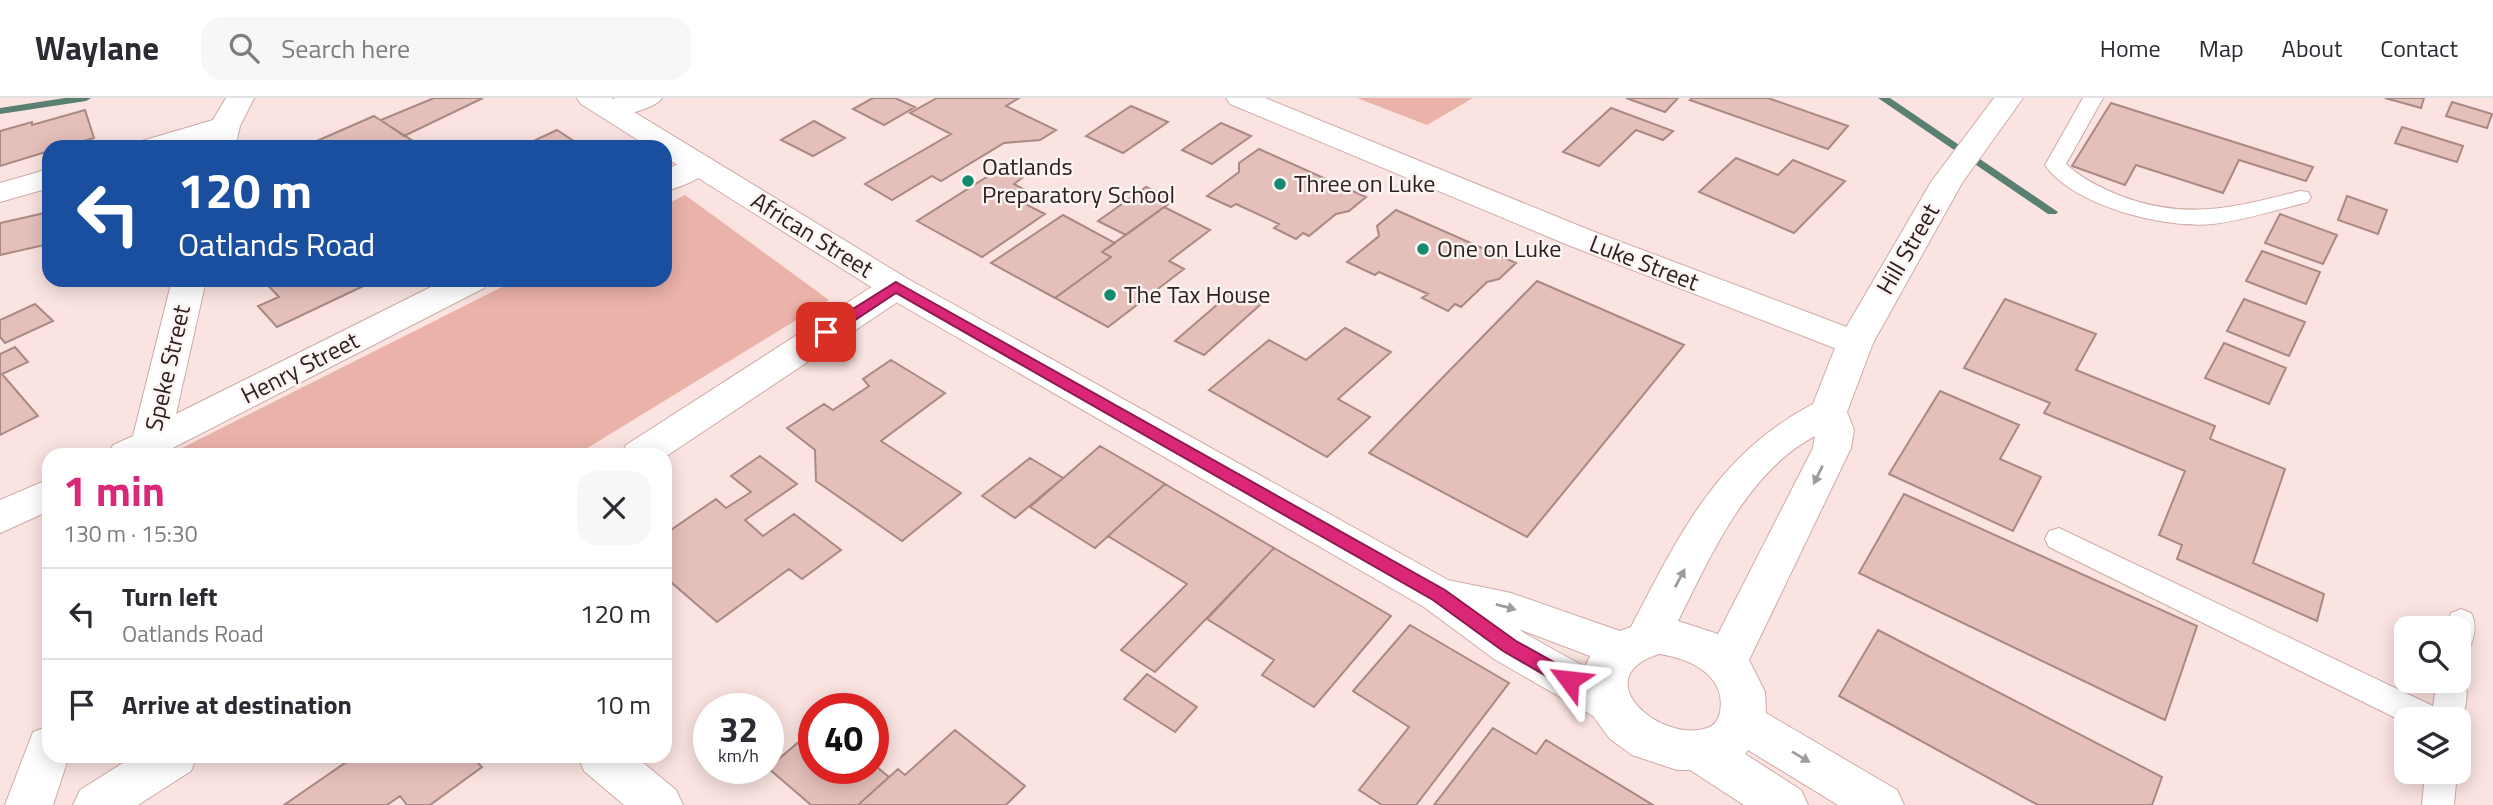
<!DOCTYPE html>
<meta charset="utf-8">
<style>
:root{--surface:#fff;--page:#f7f7f7;--text:#2b2b33;--muted:#7c7c81;--line:#e1e1e2;--accent:#db2777}
body{margin:0;font-family:"Titillium Web",sans-serif;background:var(--page);color:var(--text);height:100vh;display:flex;flex-direction:column;font-size:26px;white-space:nowrap}
*{box-sizing:border-box;margin:0}
p{font-size:23px;color:var(--muted)}
.icon{flex:none;width:38px;height:38px;fill:none;stroke:currentColor;stroke-width:2;stroke-linecap:round;stroke-linejoin:round}
.map{position:relative;flex:1;overflow:hidden}
.panel{position:absolute;left:42px;top:350px;width:630px;height:315px;display:flex;flex-direction:column;background:var(--surface);border-radius:21px;box-shadow:0 4px 18px #0003}
.panel>*{flex:none}
.top-card{position:absolute;left:42px;top:42px;width:630px;height:147px;border-radius:21px;box-shadow:0 4px 18px #0003;background:#1a4fa0;color:#fff;overflow:hidden}
.buttons{position:absolute;left:2394px;top:518px;display:grid;gap:14px}
.buttons a{display:grid;place-items:center;width:77px;height:77px;border-radius:14px;background:var(--surface);box-shadow:0 4px 18px #0003;font-size:35px}
.speed{position:absolute;left:693px;top:595px;display:flex;gap:14px;font-size:35px;font-weight:700;text-align:center}
.speed>*{display:grid;place-content:center;width:91px;height:91px;border-radius:50%;background:var(--surface);box-shadow:0 4px 18px #0003;line-height:1}
.speed small{font-size:18px;font-weight:400}
.speed .limit{border:10px solid #d22;background:#fff;color:#111}
.pin{position:absolute;display:grid;place-items:center;width:60px;height:60px;color:#fff;margin:-30px;border-radius:14px;box-shadow:0 4px 10px #0006}
.me{position:absolute;width:77px;margin:-38px;rotate:300deg;stroke-linejoin:round;filter:drop-shadow(0 0 5px #0008)}
.turn{display:flex;align-items:center;gap:24px;height:147px;padding:0 21px;font-size:32px}
.turn .icon{width:91px;height:91px;stroke-width:2.5}
.turn b{display:block;font-size:49px;line-height:60px}
.round{display:grid;place-items:center;flex:none;width:74px;height:74px;border-radius:21px;background:var(--page)}
.overview{display:flex;align-items:center;justify-content:space-between;height:119px;padding:0 21px}
h1{font-size:42px;font-weight:700;line-height:52px;color:var(--accent)}
ul{padding:0;list-style:none}
li{display:flex;align-items:center;gap:21px;height:91px;padding:0 21px;border-top:2px solid var(--line)}
li div{flex:1}
li b{display:block;font-size:26px}
li em{font-style:normal}
header{display:flex;align-items:center;gap:42px;box-sizing:border-box;height:98px;padding:0 35px;background:var(--surface);border-bottom:2px solid var(--line)}
header strong{font-size:33px}
nav{display:flex;gap:38px;margin-inline-start:auto;font-size:24px}
.search{width:490px;height:63px;background:var(--page);display:flex;align-items:center;gap:18px;box-sizing:border-box;padding:0 24px;border-radius:21px;color:var(--muted);font-size:26px}
.map>svg:first-child{display:block}
</style>
<header>
<strong>Waylane</strong>
<div class="search"><svg class="icon" aria-label="search" viewBox="0 0 24 24"><circle cx="10" cy="10" r="6"/><path d="M15 15l6 6"/></svg>Search here</div>
<nav><a>Home</a><a>Map</a><a>About</a><a>Contact</a></nav>
</header>
<div class="map">
<svg width="2493" height="707" viewBox="0 0 2493 707">
<rect width="100%" height="100%" fill="#fae3e0"/>
<path fill="#ebb2a9" d="M 1357,0 L 1473,0 L 1427,27 Z
M 685,97 L 829,202 L 576,357 L 168,357 L 516,182 L 665,182 L 665,107 Z"/>
<g fill="none" stroke-linecap="round" stroke-linejoin="round">
<path fill="#5a8071" fill-rule="evenodd" d="M 65,0 L 91,0 L 86,3 L 0,16 L 0,10 Z
M 1878,0 L 1890,0 L 2058,114 L 2056,116 L 2048,116 Z"/>
</g>
<path fill="#e5c0bb" stroke="#ab8883" stroke-width="2" d="M 434,0 L 483,0 L 404,38 L 381,22 Z
M 873,0 L 895,0 L 915,9 L 884,27 L 853,11 Z
M 937,0 L 1019,0 L 1006,8 L 1056,32 L 1040,42 L 1004,45 L 941,83 L 932,78 L 892,102 L 865,86 L 951,36 L 910,15 Z
M 1626,0 L 1678,0 L 1665,14 Z
M 1692,0 L 1768,0 L 1848,28 L 1828,51 L 1690,2 Z
M 2385,0 L 2424,0 L 2421,10 Z
M 2452,4 L 2492,16 L 2487,30 L 2446,18 Z
M 2111,5 L 2313,69 L 2306,83 L 2239,62 L 2223,95 L 2136,67 L 2125,87 L 2072,68 Z
M 1131,8 L 1168,24 L 1123,55 L 1086,38 Z
M 1611,10 L 1673,33 L 1663,42 L 1636,32 L 1599,68 L 1563,54 Z
M 85,12 L 94,40 L 62,49 L 49,49 L 49,53 L 0,68 L 0,33 L 32,24 L 32,27 Z
M 374,18 L 416,45 L 408,49 L 329,49 L 319,42 Z
M 814,23 L 845,40 L 813,58 L 781,42 Z
M 1221,25 L 1251,38 L 1212,66 L 1182,52 Z
M 2402,29 L 2463,48 L 2457,64 L 2395,45 Z
M 557,32 L 583,49 L 521,49 Z
M 1259,51 L 1366,99 L 1349,113 L 1336,116 L 1309,138 L 1303,135 L 1296,141 L 1274,130 L 1279,126 L 1236,106 L 1231,109 L 1207,98 L 1239,74 L 1239,65 Z
M 1736,60 L 1778,77 L 1793,62 L 1845,83 L 1794,135 L 1699,94 Z
M 1001,70 L 1022,80 L 1014,86 L 1035,97 L 1023,105 L 1045,116 L 982,159 L 917,123 Z
M 1146,89 L 1174,102 L 1126,137 L 1098,123 Z
M 2347,98 L 2387,112 L 2378,136 L 2338,122 Z
M 1164,109 L 1210,132 L 1169,163 L 1184,171 L 1108,229 L 1055,200 L 1111,159 L 1102,154 Z
M 1396,112 L 1516,165 L 1499,181 L 1487,184 L 1461,209 L 1455,206 L 1448,213 L 1422,200 L 1428,196 L 1379,174 L 1375,177 L 1347,164 L 1379,138 L 1377,128 Z
M 49,114 L 49,146 L 0,157 L 0,125 Z
M 2280,116 L 2337,137 L 2323,166 L 2265,145 Z
M 1063,117 L 1115,145 L 1102,154 L 1111,159 L 1055,200 L 991,165 Z
M 2262,153 L 2320,174 L 2306,206 L 2246,183 Z
M 263,182 L 376,182 L 277,229 L 258,208 L 279,199 Z
M 1537,183 L 1684,247 L 1527,439 L 1369,355 Z
M 1233,193 L 1261,206 L 1204,257 L 1175,243 Z
M 2005,201 L 2096,236 L 2076,272 L 2215,328 L 2210,341 L 2285,371 L 2253,465 L 2324,496 L 2317,523 L 2177,461 L 2182,447 L 2159,437 L 2185,373 L 2044,315 L 2050,305 L 1964,270 Z
M 2244,201 L 2305,224 L 2289,258 L 2227,233 Z
M 35,206 L 53,223 L 5,245 L 0,239 L 0,222 Z
M 1345,230 L 1391,254 L 1338,301 L 1370,319 L 1327,359 L 1209,292 L 1269,242 L 1306,262 Z
M 2224,245 L 2286,270 L 2269,306 L 2205,280 Z
M 15,249 L 28,264 L 2,276 L 38,318 L 0,337 L 0,256 Z
M 891,262 L 945,295 L 881,343 L 961,395 L 902,443 L 816,383 L 815,352 L 787,330 L 824,306 L 833,312 L 869,288 L 863,281 Z
M 1940,293 L 2019,327 L 2000,361 L 2041,379 L 2013,433 L 1889,376 Z
M 1100,348 L 1165,386 L 1095,450 L 1030,409 Z
M 760,358 L 797,386 L 745,422 L 763,438 L 794,416 L 841,452 L 802,481 L 789,471 L 717,524 L 665,479 L 665,436 L 716,401 L 726,410 L 751,394 L 731,378 Z
M 1030,360 L 1063,380 L 1015,420 L 982,398 Z
M 1165,386 L 1274,450 L 1155,574 L 1121,552 L 1187,486 L 1108,438 Z
M 1904,396 L 2197,528 L 2165,622 L 1859,475 Z
M 1274,450 L 1391,518 L 1314,609 L 1262,577 L 1274,562 L 1207,521 Z
M 1410,527 L 1509,585 L 1416,707 L 1382,707 L 1359,692 L 1409,629 L 1353,593 Z
M 1878,532 L 2162,679 L 2152,707 L 2038,707 L 1839,598 Z
M 1147,576 L 1197,609 L 1175,634 L 1124,601 Z
M 1493,630 L 1536,656 L 1546,642 L 1653,707 L 1434,707 Z
M 814,631 L 814,670 L 873,670 L 873,666 L 889,679 L 858,707 L 811,707 L 768,670 Z
M 955,632 L 1025,688 L 1006,707 L 858,707 L 898,671 L 905,677 Z
M 355,658 L 472,658 L 482,669 L 430,707 L 407,707 L 400,698 L 387,707 L 284,707 Z"/>
<g fill="none" stroke-linecap="round" stroke-linejoin="round">
<defs>
<path id="lane" d="M 2083,0 L 2103,0 L 2066,66 C 2082,81 2101,90 2121,98 C 2187,123 2235,109 2300,93 L 2308,94 L 2311,99 L 2308,104 C 2276,112 2245,122 2213,126 C 2165,131 2073,108 2045,67 Z
M 2059,430 L 2433,608 L 2437,583 L 2459,583 L 2459,573 L 2463,574 C 2470,589 2466,614 2459,629 L 2459,621 L 2406,621 L 2406,625 L 2049,449 L 2045,441 L 2049,433 Z
M 2461,511 L 2471,515 C 2477,526 2475,537 2470,549 L 2459,552 L 2459,530 L 2445,530 L 2451,515 Z
M 2425,674 L 2457,674 L 2454,707 L 2422,707 Z"/>
<path id="street" d="M 226,0 L 254,0 L 240,28 L 235,49 L 205,49 L 206,43 L 185,49 L 138,49 L 142,43 L 213,22 Z
M 616,0 L 662,0 C 654,12 613,21 599,17 L 594,11 L 599,5 Z
M 1226,0 L 1265,0 L 1592,133 L 1868,237 L 1873,245 L 1868,253 L 1855,257 L 1842,253 L 1568,147 L 1230,6 Z
M 699,57 L 710,60 L 714,66 C 705,80 681,89 665,93 L 665,72 Z
M 49,71 L 49,90 L 0,104 L 0,85 Z
M 896,178 L 908,181 L 913,189 L 908,197 L 665,359 L 665,357 L 621,357 L 626,347 L 884,181 Z
M 172,182 L 206,182 L 176,316 L 445,182 L 489,182 L 484,190 L 167,353 L 166,357 L 108,357 L 113,347 L 133,338 Z
M 49,381 L 49,413 L 0,435 L 0,402 Z
M 49,628 L 49,658 L 69,658 L 53,707 L 5,707 L 33,634 Z
M 134,658 L 197,658 L 191,673 L 138,707 L 73,707 L 80,692 Z
M 578,658 L 635,658 L 676,692 L 683,707 L 624,707 L 584,673 Z"/>
<path id="secondary" d="M 577,0 L 611,0 L 908,181 L 1448,482 L 1511,495 L 1620,533 L 1631,529 C 1679,437 1717,356 1813,306 L 1837,245 L 1931,84 L 1994,0 L 2023,0 L 1962,85 L 1873,245 L 1847,314 L 1854,332 L 1851,350 L 1749,562 L 1765,594 L 1766,615 L 1897,692 L 1904,707 L 1838,707 L 1748,652 L 1745,656 L 1801,692 L 1808,707 L 1744,707 L 1690,672 L 1677,672 L 1632,657 L 1610,641 L 1593,618 L 1494,561 L 1424,509 L 884,197 L 665,59 L 665,49 L 649,49 L 581,6 ZM 1815,338 L 1813,350 L 1718,536 L 1678,523 C 1711,457 1747,374 1815,338 ZM 1519,531 L 1590,558 L 1585,569 L 1524,535 ZM 1659,556 C 1689,560 1727,577 1720,614 C 1719,621 1714,628 1707,630 C 1661,646 1584,580 1659,556 Z"/>
</defs>
<use href="#lane" stroke="#cfaba6" stroke-width="2"/>
<use href="#street" stroke="#cfaba6" stroke-width="2"/>
<use href="#secondary" stroke="#cfaba6" stroke-width="2"/>
<use href="#lane" fill="#fff" fill-rule="evenodd"/>
<use href="#street" fill="#fff" fill-rule="evenodd"/>
<use href="#secondary" fill="#fff" fill-rule="evenodd"/>
</g>
<defs><path id="oneway-solid" d="M-6-.8H1V-3.2L6.5 0L1 3.2V.8H-6Z" transform="scale(1.75)"/></defs>
<g fill="#a09b9a">
<use href="#oneway-solid" transform="translate(1818 377) rotate(116)"/>
<use href="#oneway-solid" transform="translate(1680 480) rotate(-62)"/>
<use href="#oneway-solid" transform="translate(1506 509) rotate(15)"/>
<use href="#oneway-solid" transform="translate(1801 659) rotate(31)"/>
</g>
<path fill="#db2777" stroke="#8e194d" stroke-width="2" d="M 896,184 L 1445,492 L 1516,543 L 1575,576 L 1578,582 L 1575,587 L 1569,589 L 1562,587 L 1503,553 L 1433,502 L 896,195 L 831,238 L 821,238 L 819,234 L 821,231 Z"/>
<g fill="#148a6c" stroke="#fcf4f3" stroke-width="2.5">
<circle cx="968" cy="83" r="7"/>
<circle cx="1280" cy="86" r="7"/>
<circle cx="1423" cy="151" r="7"/>
<circle cx="1110" cy="197" r="7"/>
</g>
<g text-anchor="middle" stroke-width="5" stroke-linejoin="round" paint-order="stroke">
<g font-size="24" fill="#2d201e" stroke="#fcf4f3" text-anchor="start">
<text x="982" y="77">Oatlands<tspan x="982" dy="28">Preparatory School</tspan></text>
<text x="1294" y="94">Three on Luke</text>
<text x="1437" y="159">One on Luke</text>
<text x="1124" y="205">The Tax House</text>
</g>
<g font-size="24" fill="#2d201e" stroke="#fcf4f3">
<text transform="translate(812 137) rotate(32)" y="8">African Street</text>
<text transform="translate(1908 151) rotate(-60)" y="8">Hill Street</text>
<text transform="translate(1644 165) rotate(21)" y="8">Luke Street</text>
<text transform="translate(168 270) rotate(-77)" y="8">Speke Street</text>
<text transform="translate(300 270) rotate(-27)" y="8">Henry Street</text>
</g>
</g>
</svg>
<div class="buttons">
<a><svg class="icon" aria-label="search" viewBox="0 0 24 24"><circle cx="10" cy="10" r="6"/><path d="M15 15l6 6"/></svg></a>
<a><svg class="icon" aria-label="layers" viewBox="0 0 24 24"><path d="M12 4l9 5-9 5-9-5zM3 14l9 5 9-5"/></svg></a>
</div>
<div class="speed"><div>32<small>km/h</small></div><div class="limit">40</div></div>
<div class="pin" style="left:826px;top:234px;background:#d93025"><svg class="icon" aria-label="arrive" viewBox="0 0 24 24"><path d="M6 21V4h12l-3 4 3 4H6"/></svg></div>
<svg class="me" style="left:1569px;top:582px" viewBox="-20 -20 40 40"><path d="M0-17L14 15 0 8-14 15z" fill="#db2777" stroke="#fff" stroke-width="4"/></svg>
<div class="top-card">
<div class="turn"><svg class="icon" aria-label="left" viewBox="0 0 24 24"><path d="M17 20v-9H6M10 6l-5 5 5 5"/></svg><div><b>120 m</b>Oatlands Road</div></div>
</div>
<section class="panel">
<div class="overview"><div><h1>1 min</h1><p>130 m · 15:30</p></div><a class="round"><svg class="icon" aria-label="close" viewBox="0 0 24 24"><path d="M6 6l12 12M18 6L6 18"/></svg></a></div>
<ul>
<li><svg class="icon" aria-label="left" viewBox="0 0 24 24"><path d="M17 20v-9H6M10 6l-5 5 5 5"/></svg><div><b>Turn left</b><p>Oatlands Road</p></div><em>120 m</em></li>
<li><svg class="icon" aria-label="arrive" viewBox="0 0 24 24"><path d="M6 21V4h12l-3 4 3 4H6"/></svg><div><b>Arrive at destination</b></div><em>10 m</em></li>
</ul>
</section>
</div>
